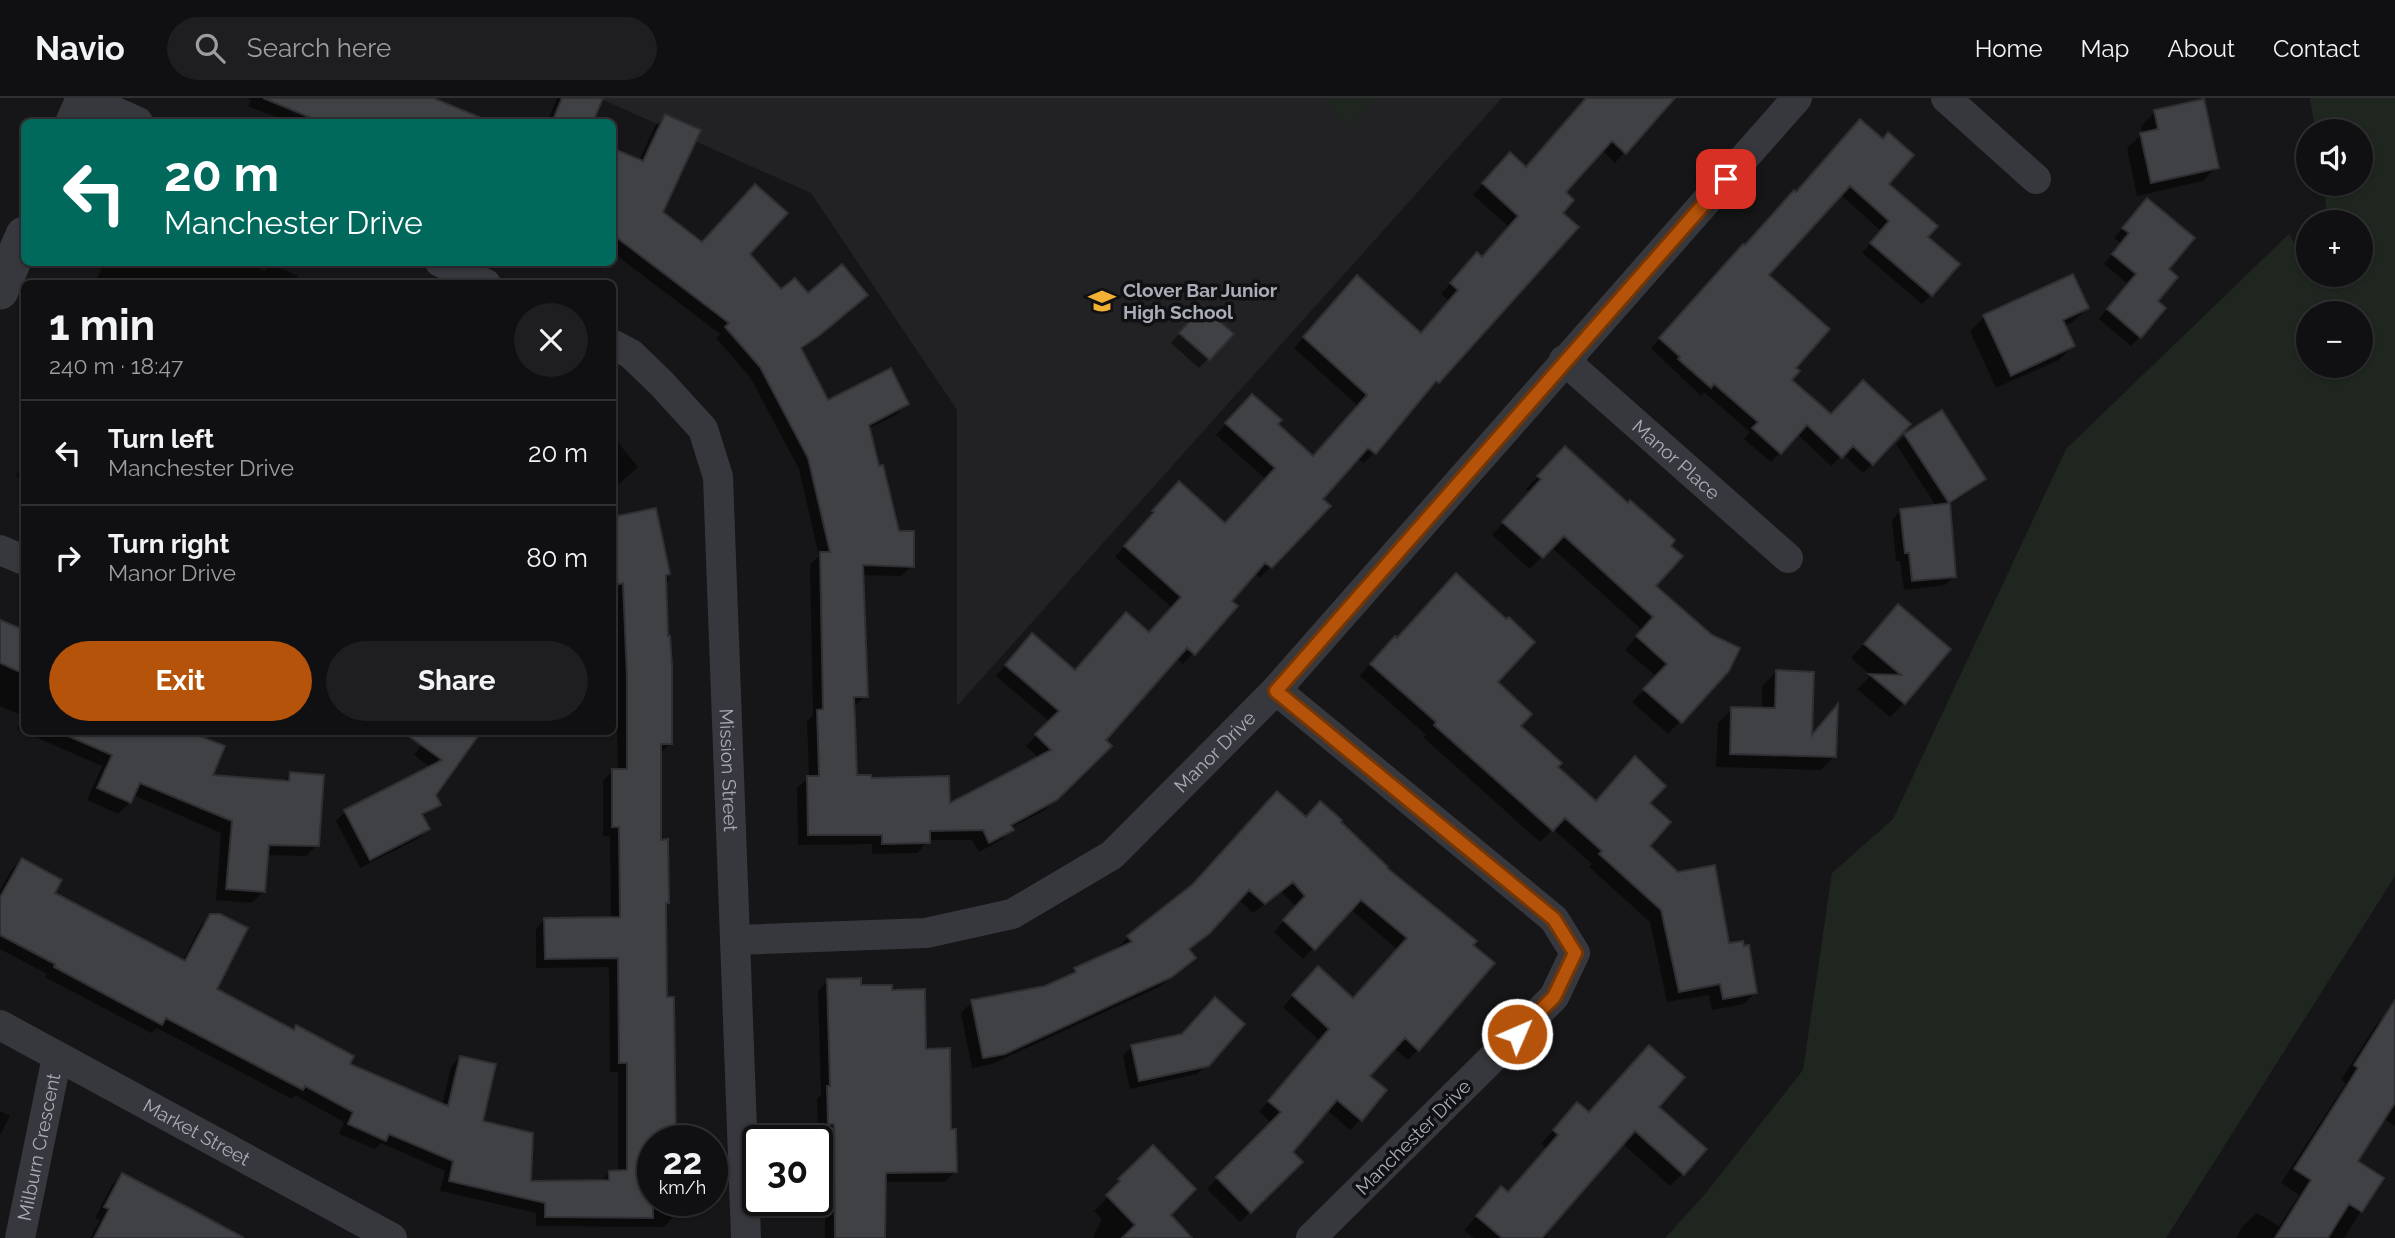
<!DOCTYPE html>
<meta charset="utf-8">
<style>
:root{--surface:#101012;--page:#1e1e20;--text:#f1f3f6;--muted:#9c9d9f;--line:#303032;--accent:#b45309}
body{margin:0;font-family:Raleway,sans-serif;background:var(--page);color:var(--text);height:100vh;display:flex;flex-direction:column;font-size:26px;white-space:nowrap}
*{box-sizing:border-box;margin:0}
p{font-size:23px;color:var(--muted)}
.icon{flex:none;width:38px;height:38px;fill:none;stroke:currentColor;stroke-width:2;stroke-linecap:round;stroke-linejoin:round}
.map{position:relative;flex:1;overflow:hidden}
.sheet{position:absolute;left:21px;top:182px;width:595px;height:455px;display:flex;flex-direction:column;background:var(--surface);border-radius:10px;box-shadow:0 2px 5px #0004,0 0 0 2px var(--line)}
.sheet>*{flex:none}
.hud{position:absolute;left:21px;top:21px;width:595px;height:147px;border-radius:10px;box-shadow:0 2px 5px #0004,0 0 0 2px var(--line);background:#00695c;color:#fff;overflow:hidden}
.controls{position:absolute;left:2296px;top:21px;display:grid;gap:14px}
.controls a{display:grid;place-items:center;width:77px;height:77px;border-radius:50%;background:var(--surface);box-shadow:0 2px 5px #0004,0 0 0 2px var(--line);font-size:35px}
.speed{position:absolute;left:637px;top:1027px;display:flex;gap:14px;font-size:35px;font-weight:700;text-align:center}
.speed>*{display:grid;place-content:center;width:91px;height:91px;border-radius:50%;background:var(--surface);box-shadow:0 2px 5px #0004,0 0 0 2px var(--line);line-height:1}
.speed small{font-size:18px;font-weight:400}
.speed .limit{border:4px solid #111;border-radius:10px;background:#fff;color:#111}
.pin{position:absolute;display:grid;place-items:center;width:60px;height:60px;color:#fff;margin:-30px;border-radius:14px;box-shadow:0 4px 10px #0006}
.me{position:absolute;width:77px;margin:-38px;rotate:45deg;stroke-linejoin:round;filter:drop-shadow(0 0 5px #0008)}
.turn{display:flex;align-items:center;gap:24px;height:147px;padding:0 28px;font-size:32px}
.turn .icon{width:91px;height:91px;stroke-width:2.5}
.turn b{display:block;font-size:49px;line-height:60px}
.round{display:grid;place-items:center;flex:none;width:74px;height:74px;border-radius:37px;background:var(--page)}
.head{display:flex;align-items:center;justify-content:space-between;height:119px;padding:0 28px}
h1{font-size:42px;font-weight:700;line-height:52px}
.cta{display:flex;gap:14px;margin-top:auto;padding:14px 28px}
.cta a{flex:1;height:80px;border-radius:42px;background:var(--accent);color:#fff;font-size:28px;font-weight:700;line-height:80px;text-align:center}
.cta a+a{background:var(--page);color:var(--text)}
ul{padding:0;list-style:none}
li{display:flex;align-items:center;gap:21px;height:105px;padding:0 28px;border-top:2px solid var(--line)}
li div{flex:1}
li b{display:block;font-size:26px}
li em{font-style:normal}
header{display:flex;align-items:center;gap:42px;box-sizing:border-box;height:98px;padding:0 35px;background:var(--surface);border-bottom:2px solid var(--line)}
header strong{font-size:33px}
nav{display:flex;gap:38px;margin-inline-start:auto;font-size:24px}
.search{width:490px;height:63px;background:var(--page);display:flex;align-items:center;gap:18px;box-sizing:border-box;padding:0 24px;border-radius:38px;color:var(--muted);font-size:26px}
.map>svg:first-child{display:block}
</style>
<header>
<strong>Navio</strong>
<div class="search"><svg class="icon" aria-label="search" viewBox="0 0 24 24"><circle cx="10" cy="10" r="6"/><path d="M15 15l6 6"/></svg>Search here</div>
<nav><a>Home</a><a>Map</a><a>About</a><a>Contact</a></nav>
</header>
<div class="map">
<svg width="2395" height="1140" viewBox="0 0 2395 1140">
<rect width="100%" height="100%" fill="#161618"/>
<path fill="#222225" d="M 599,0 L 1502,0 L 957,608 L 957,312 L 811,95 Z"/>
<path fill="#1e261f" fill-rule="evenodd" d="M 1323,0 L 1377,0 L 1348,27 Z
M 2310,0 L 2395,0 L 2395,778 L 2166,1140 L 1665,1140 L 1705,1096 L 1803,972 L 1832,775 L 1893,721 L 2066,351 L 2289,136 L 2299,153 L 2308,143 L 2308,177 L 2361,177 L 2361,124 L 2326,124 L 2328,122 L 2323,86 L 2361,86 L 2361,33 L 2315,33 ZM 2361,215 L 2361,268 L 2308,268 L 2308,215 Z"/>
<path fill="#0007" d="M 246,0 L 429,0 L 484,24 L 288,24 L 248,8 L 251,2 Z
M 557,0 L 594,0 L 600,2 L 591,24 L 547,24 Z
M 1587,0 L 1674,0 L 1615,65 L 1602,52 L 1564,95 L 1561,115 L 1576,129 L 1437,284 L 1361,345 L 1373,356 L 1364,365 L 1357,360 L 1320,401 L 1328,408 L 1260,480 L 1255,475 L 1230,503 L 1236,508 L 1183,566 L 1176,560 L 1104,642 L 1110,648 L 1045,712 L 1011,730 L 1012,732 L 1001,742 L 979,754 L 972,742 L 928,742 L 918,755 L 872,756 L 872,746 L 798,747 L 797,690 L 809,679 L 807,624 L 813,617 L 810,466 L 819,458 L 799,371 L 750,279 L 716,240 L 720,236 L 612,154 L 612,52 L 639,63 L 655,28 L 666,18 L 660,114 L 702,146 L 748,156 L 781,194 L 855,207 L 800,253 L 827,305 L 907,306 L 897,316 L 868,331 L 897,435 L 912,468 L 901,478 L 862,477 L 866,598 L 853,609 L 855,679 L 948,708 L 1039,660 L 1026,648 L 1050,624 L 996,578 L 1022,548 L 1075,574 L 1148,536 L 1172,510 L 1115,459 L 1168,396 L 1225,427 L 1266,381 L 1216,337 L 1242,308 L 1275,327 L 1313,360 L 1358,308 L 1294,250 L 1347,190 L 1420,236 L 1449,203 L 1441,196 L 1467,167 L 1481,160 L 1509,129 L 1473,97 L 1499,67 L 1525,71 Z
M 2155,14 L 2217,69 L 2203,83 L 2137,98 L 2127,50 L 2142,36 L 2141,28 Z
M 1851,32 L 1925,139 L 1931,197 L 1922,206 L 1862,155 L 1881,133 L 1840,96 L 1767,177 L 1793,270 L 1790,282 L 1831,318 L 1909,327 L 1863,375 L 1843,356 L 1831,368 L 1797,336 L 1771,364 L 1744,341 L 1750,334 L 1704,294 L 1701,298 L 1651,250 L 1734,157 L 1795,96 Z
M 2138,112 L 2166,171 L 2140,238 L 2131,248 L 2099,221 L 2128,186 L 2104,166 L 2121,145 L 2114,140 Z
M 104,164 L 245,164 L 265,173 L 271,166 L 298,178 L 295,186 L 95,186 Z
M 2087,210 L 2073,224 L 2064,228 L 2073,248 L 2059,262 L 1996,290 L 1970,233 L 1984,219 Z
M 1194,220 L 1231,236 L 1199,270 L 1171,245 Z
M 612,337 L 638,369 L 612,392 Z
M 1906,337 L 1984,381 L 1975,390 L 1949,407 L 1954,478 L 1945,487 L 1904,492 L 1900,463 L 1896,463 L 1892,422 L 1901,412 L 1936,408 L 1896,346 Z
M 24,359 L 24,383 L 16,379 Z
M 1553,362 L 1654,488 L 1680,623 L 1668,636 L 1632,604 L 1657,579 L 1625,552 L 1642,532 L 1551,449 L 1530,471 L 1492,437 L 1530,395 L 1526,391 Z
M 655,412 L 669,482 L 665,487 L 670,645 L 661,655 L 659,743 L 667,805 L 664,808 L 665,901 L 673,1043 L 653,1043 L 653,1102 L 673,1102 L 673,1119 L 664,1129 L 536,1128 L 536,1115 L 440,1093 L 445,1073 L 381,1045 L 375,1051 L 339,1036 L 344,1024 L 295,997 L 292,1001 L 157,930 L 151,935 L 45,879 L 47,876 L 0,851 L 0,792 L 12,771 L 22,762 L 52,796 L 182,864 L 201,827 L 211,817 L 214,892 L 293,933 L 297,929 L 347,967 L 442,1007 L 451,969 L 460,959 L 481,1025 L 529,1085 L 600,1084 L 610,1074 L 618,1074 L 618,974 L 610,974 L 609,869 L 536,870 L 536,831 L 545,821 L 611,821 L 610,738 L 603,738 L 603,682 L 613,673 L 618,673 L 612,445 Z
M 1898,508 L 1949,551 L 1884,590 L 1903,606 L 1890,619 L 1857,591 L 1871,577 L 1851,560 Z
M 0,524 L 24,535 L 24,634 L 186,634 L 223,649 L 210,679 L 283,684 L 291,676 L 317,747 L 306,758 L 266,757 L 264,793 L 252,805 L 216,802 L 221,735 L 133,697 L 130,704 L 118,716 L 87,702 L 102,668 L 17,631 L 23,618 L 0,608 Z
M 1383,551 L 1495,584 L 1519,628 L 1556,669 L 1595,704 L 1648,706 L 1647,748 L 1727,847 L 1755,895 L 1744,906 L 1712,912 L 1709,897 L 1667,904 L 1650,824 L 1589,769 L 1592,766 L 1553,731 L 1540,744 L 1423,639 L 1426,637 L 1360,578 Z
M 1776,574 L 1811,639 L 1835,658 L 1821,672 L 1716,669 L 1718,625 L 1732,611 L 1762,612 L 1762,588 Z
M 431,634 L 466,634 L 475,640 L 434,697 L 439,706 L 422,719 L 428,731 L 419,740 L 360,770 L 336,723 L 345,714 L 431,670 L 414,657 Z
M 1305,720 L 1338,724 L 1384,770 L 1475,843 L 1418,952 L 1408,962 L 1394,950 L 1368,978 L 1360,1022 L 1350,1032 L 1327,1012 L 1290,1054 L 1300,1064 L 1240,1124 L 1207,1091 L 1272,1025 L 1259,1014 L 1320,943 L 1283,909 L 1308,881 L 1353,902 L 1398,852 L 1350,811 L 1303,861 L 1274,834 L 1296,809 L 1281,793 L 1253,815 L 1238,801 L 1209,834 L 1188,853 L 1194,860 L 1159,889 L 992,966 L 972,970 L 961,915 L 972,904 L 1046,889 L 1067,880 L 1075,871 L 1119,851 L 1118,849 L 1128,839 Z
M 828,882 L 860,889 L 925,953 L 949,1033 L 955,1073 L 945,1084 L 884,1084 L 883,1140 L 825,1140 L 825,1036 L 818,1036 L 817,1000 L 821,997 L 818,893 Z
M 2389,914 L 2395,918 L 2395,1028 L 2383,1020 L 2355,1064 L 2382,1080 L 2344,1140 L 2236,1140 L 2243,1128 L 2257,1115 L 2279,1128 L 2299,1097 L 2281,1085 L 2346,985 L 2341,982 L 2375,928 Z
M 1132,948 L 1207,966 L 1197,976 L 1130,991 L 1123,958 Z
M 1657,1009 L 1683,1075 L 1670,1088 L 1622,1045 L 1543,1136 L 1548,1140 L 1474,1140 L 1464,1132 L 1489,1104 L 1508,1096 L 1547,1051 L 1541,1046 L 1565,1019 Z
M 0,1013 L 10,1018 L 0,1037 Z
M 1153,1049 L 1173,1140 L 1093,1140 L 1102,1121 L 1094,1113 L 1108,1099 L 1105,1096 Z
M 122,1077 L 239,1140 L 90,1140 L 100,1122 L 95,1120 L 112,1087 Z"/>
<path fill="#404145" stroke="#303034" stroke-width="2" d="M 263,0 L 433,0 L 491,24 L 321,24 Z
M 562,0 L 603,0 L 593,24 L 552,24 Z
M 1586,0 L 1675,0 L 1626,56 L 1612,43 L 1566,94 L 1574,102 L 1563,115 L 1579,129 L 1439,285 L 1436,283 L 1376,356 L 1368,350 L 1323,401 L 1331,408 L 1272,470 L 1265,465 L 1232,503 L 1238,508 L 1195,557 L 1187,550 L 1106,642 L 1112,648 L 1057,702 L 1011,727 L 1014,732 L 989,745 L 983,732 L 930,733 L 930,745 L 882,746 L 882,737 L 808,737 L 807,678 L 819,678 L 817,612 L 823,611 L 820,454 L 830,454 L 808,360 L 760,269 L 725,229 L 729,225 L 612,136 L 612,50 L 643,63 L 665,16 L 701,32 L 663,114 L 702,144 L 755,86 L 788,115 L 750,156 L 781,191 L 795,180 L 808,195 L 842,166 L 868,197 L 820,237 L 801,250 L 828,302 L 891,270 L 909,306 L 869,327 L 879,368 L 883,367 L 899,433 L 914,433 L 914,469 L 863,467 L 868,599 L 854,599 L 857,677 L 871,677 L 872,680 L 949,678 L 950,705 L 1051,652 L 1035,636 L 1059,613 L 1005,567 L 1032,535 L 1075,572 L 1126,514 L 1149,534 L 1181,499 L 1124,448 L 1154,414 L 1152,413 L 1179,383 L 1225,425 L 1275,370 L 1225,325 L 1252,296 L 1282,322 L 1278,326 L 1313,358 L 1367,297 L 1303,239 L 1357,177 L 1421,235 L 1458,192 L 1450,185 L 1477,154 L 1482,159 L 1518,118 L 1482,85 L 1510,54 L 1526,69 Z
M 2204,1 L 2219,70 L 2151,85 L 2140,35 L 2158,31 L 2154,12 Z
M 1860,21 L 1883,41 L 1888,34 L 1914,57 L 1889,86 L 1938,128 L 1928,139 L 1960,166 L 1932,198 L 1870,145 L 1889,123 L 1850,88 L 1769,177 L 1830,231 L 1796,270 L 1800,273 L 1792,282 L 1831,316 L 1863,282 L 1911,326 L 1873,367 L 1853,348 L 1842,360 L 1807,327 L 1781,356 L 1752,330 L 1758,324 L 1714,286 L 1711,290 L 1678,261 L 1680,259 L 1659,240 L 1743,146 L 1745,147 L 1794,92 L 1796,94 Z
M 2147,100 L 2195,140 L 2169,171 L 2178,179 L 2158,203 L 2166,210 L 2141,240 L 2107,211 L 2136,176 L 2112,156 L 2129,135 L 2122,130 Z
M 2073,176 L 2089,210 L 2063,222 L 2075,248 L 2011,278 L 1983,217 Z
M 1203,208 L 1234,236 L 1210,262 L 1179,235 Z
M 1942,312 L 1986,381 L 1949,405 L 1904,336 Z
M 1565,348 L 1628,405 L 1630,402 L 1675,442 L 1671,448 L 1683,458 L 1656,488 L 1712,537 L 1740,550 L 1729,573 L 1682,625 L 1643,591 L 1667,566 L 1636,538 L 1653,519 L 1564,438 L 1543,460 L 1502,424 L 1541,381 L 1537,378 Z
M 1950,405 L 1956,479 L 1912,483 L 1909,455 L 1905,455 L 1900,411 Z
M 656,410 L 670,476 L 666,477 L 668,538 L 670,538 L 672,568 L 672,646 L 661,646 L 661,742 L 668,741 L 669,805 L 666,805 L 667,899 L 674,899 L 676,1043 L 653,1043 L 653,1120 L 545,1119 L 545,1105 L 449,1083 L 453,1063 L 389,1036 L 386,1043 L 348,1026 L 353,1014 L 305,988 L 303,992 L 166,920 L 162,927 L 54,869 L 55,866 L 0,837 L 0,799 L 22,760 L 62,782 L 55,795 L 185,863 L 210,816 L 220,816 L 248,830 L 217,891 L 294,932 L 296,927 L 354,958 L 350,966 L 448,1008 L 460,958 L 496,966 L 483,1023 L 533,1035 L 531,1083 L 609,1082 L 609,1073 L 627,1072 L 627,965 L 619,965 L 618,860 L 545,861 L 544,820 L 620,819 L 619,729 L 612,729 L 612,671 L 627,671 L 627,579 L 623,485 L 612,488 L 612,419 Z
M 1456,475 L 1506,521 L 1509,519 L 1535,544 L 1498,584 L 1532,616 L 1521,628 L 1562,665 L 1558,669 L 1596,703 L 1635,658 L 1666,688 L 1650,705 L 1671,724 L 1650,748 L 1678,774 L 1715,767 L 1729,845 L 1743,843 L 1744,848 L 1749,847 L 1757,895 L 1723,901 L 1720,886 L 1679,894 L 1661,812 L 1599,756 L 1602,753 L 1565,720 L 1553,733 L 1434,627 L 1436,624 L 1370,566 L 1395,538 L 1397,540 Z
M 1898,506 L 1951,551 L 1905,606 L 1869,576 L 1901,577 L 1864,546 Z
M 0,522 L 24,532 L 24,576 L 0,565 Z
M 1776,572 L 1814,574 L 1812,637 L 1838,606 L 1836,659 L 1730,656 L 1731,609 L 1775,610 Z
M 59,634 L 190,634 L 225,648 L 213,677 L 289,683 L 290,674 L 324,677 L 319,748 L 269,747 L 265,794 L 226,791 L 232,723 L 140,685 L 131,705 L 97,690 L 112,657 Z
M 403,634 L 481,634 L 436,697 L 441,707 L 422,716 L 430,731 L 370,762 L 344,712 L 442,662 Z
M 1277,693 L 1306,719 L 1320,703 L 1342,722 L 1341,724 L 1388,769 L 1387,770 L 1477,843 L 1473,847 L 1495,865 L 1419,953 L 1405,940 L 1370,978 L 1387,992 L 1362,1023 L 1337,1002 L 1293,1054 L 1303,1064 L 1251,1115 L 1216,1079 L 1281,1014 L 1268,1003 L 1329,931 L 1292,897 L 1318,868 L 1353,900 L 1407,840 L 1361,802 L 1315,852 L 1283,822 L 1305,798 L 1293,784 L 1265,806 L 1249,792 L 1210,835 L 1189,851 L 1196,860 L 1172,879 L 1005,956 L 983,960 L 971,902 L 1045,888 L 1076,874 L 1074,870 L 1132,844 L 1127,838 L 1193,786 Z
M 861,880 L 861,887 L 892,887 L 892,892 L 925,891 L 926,951 L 950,950 L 951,1031 L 956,1031 L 957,1074 L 886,1075 L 885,1140 L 835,1140 L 834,1026 L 828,1026 L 827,988 L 830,988 L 827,881 Z
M 1215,899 L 1245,926 L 1209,968 L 1139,983 L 1131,947 L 1182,936 Z
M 2395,902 L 2395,1005 L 2358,1063 L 2384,1080 L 2362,1114 L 2349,1106 L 2328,1140 L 2275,1140 L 2311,1082 L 2294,1071 L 2358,970 L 2354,967 Z
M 1649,947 L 1685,979 L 1659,1009 L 1707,1051 L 1684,1077 L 1635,1033 L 1542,1140 L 1502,1140 L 1476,1118 L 1501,1088 L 1508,1094 L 1558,1037 L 1553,1032 L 1577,1004 L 1589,1014 Z
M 1153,1047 L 1196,1091 L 1171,1117 L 1192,1140 L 1122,1140 L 1135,1127 L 1106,1097 L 1120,1083 L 1118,1081 Z
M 122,1075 L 191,1111 L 244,1140 L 94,1140 L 109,1111 L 104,1109 Z"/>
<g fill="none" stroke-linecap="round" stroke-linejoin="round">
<g stroke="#37383d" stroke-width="30">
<path d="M 85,0 L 138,24"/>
<path d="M 1946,0 L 2036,81"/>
<path d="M 440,164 L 486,186"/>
<path id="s1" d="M 612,246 L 631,256 L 662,286 L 703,331 L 718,379 L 746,1140"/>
<path id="s2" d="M 1564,262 L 1788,460"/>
<path d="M 0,452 L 24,462"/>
<path d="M 1276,592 L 1554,821 L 1575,855 L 1554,899 L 1311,1140"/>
<path id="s3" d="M 735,842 L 926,835 L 1012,816 L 1112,757 L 1276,592 L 1797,0"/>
<path id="s4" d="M 0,927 L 392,1140"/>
<path id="s5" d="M 20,1140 L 57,959"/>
</g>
<path stroke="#37383d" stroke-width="37" d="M 74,24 L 85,0
M 0,193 L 24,137"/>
</g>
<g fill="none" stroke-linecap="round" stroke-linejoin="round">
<defs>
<path id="route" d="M 1517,936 L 1554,899 L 1575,855 L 1554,821 L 1276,593 L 1726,81"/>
</defs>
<use href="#route" stroke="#753606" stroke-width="18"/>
<use href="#route" stroke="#b45309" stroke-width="12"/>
</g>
<defs>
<symbol id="school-bare" viewBox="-9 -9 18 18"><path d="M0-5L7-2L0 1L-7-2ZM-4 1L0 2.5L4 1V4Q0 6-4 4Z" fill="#f2b134" stroke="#111113" stroke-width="2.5" paint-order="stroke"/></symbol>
</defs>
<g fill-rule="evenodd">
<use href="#school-bare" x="1083" y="184" width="38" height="38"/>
</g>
<g text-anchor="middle" stroke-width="7" stroke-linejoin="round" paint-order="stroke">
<g font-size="19" font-weight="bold" fill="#a8adb8" stroke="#111113" text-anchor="start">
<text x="1123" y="199">Clover Bar Junior<tspan x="1123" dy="22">High School</tspan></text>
</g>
<g font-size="19" fill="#a8adb8" stroke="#111113">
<text dy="7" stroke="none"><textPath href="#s2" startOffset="150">Manor Place</textPath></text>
<text dy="7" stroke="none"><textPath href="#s3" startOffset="541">Manor Drive</textPath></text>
<text dy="7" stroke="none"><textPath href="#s1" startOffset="469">Mission Street</textPath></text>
<text dy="7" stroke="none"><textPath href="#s4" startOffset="224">Market Street</textPath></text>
<text transform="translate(1413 1039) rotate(-45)" y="7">Manchester Drive</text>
<text dy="7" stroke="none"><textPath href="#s5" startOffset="93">Milburn Crescent</textPath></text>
</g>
</g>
</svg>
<div class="controls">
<a><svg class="icon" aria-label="sound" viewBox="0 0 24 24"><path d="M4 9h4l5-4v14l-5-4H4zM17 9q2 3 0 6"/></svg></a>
<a>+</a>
<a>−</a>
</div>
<div class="speed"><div>22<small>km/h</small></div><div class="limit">30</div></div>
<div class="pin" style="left:1726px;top:81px;background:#d93025"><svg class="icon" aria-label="arrive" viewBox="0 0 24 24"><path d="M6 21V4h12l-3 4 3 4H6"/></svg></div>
<svg class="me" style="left:1517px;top:936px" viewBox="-20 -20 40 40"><circle r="17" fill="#b45309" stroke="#fff" stroke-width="3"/><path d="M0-11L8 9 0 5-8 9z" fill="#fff"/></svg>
<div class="hud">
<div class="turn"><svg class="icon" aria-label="left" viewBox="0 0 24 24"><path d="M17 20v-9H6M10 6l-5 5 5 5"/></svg><div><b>20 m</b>Manchester Drive</div></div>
</div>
<section class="sheet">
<div class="head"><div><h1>1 min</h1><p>240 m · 18:47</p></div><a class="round"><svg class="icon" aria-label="close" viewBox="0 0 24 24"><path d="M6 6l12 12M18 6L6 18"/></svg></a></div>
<ul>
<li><svg class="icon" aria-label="left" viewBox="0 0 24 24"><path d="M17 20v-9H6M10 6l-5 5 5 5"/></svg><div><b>Turn left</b><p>Manchester Drive</p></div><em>20 m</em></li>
<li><svg class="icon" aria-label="right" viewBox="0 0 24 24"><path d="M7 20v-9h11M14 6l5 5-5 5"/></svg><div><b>Turn right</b><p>Manor Drive</p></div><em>80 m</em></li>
</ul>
<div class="cta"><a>Exit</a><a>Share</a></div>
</section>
</div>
